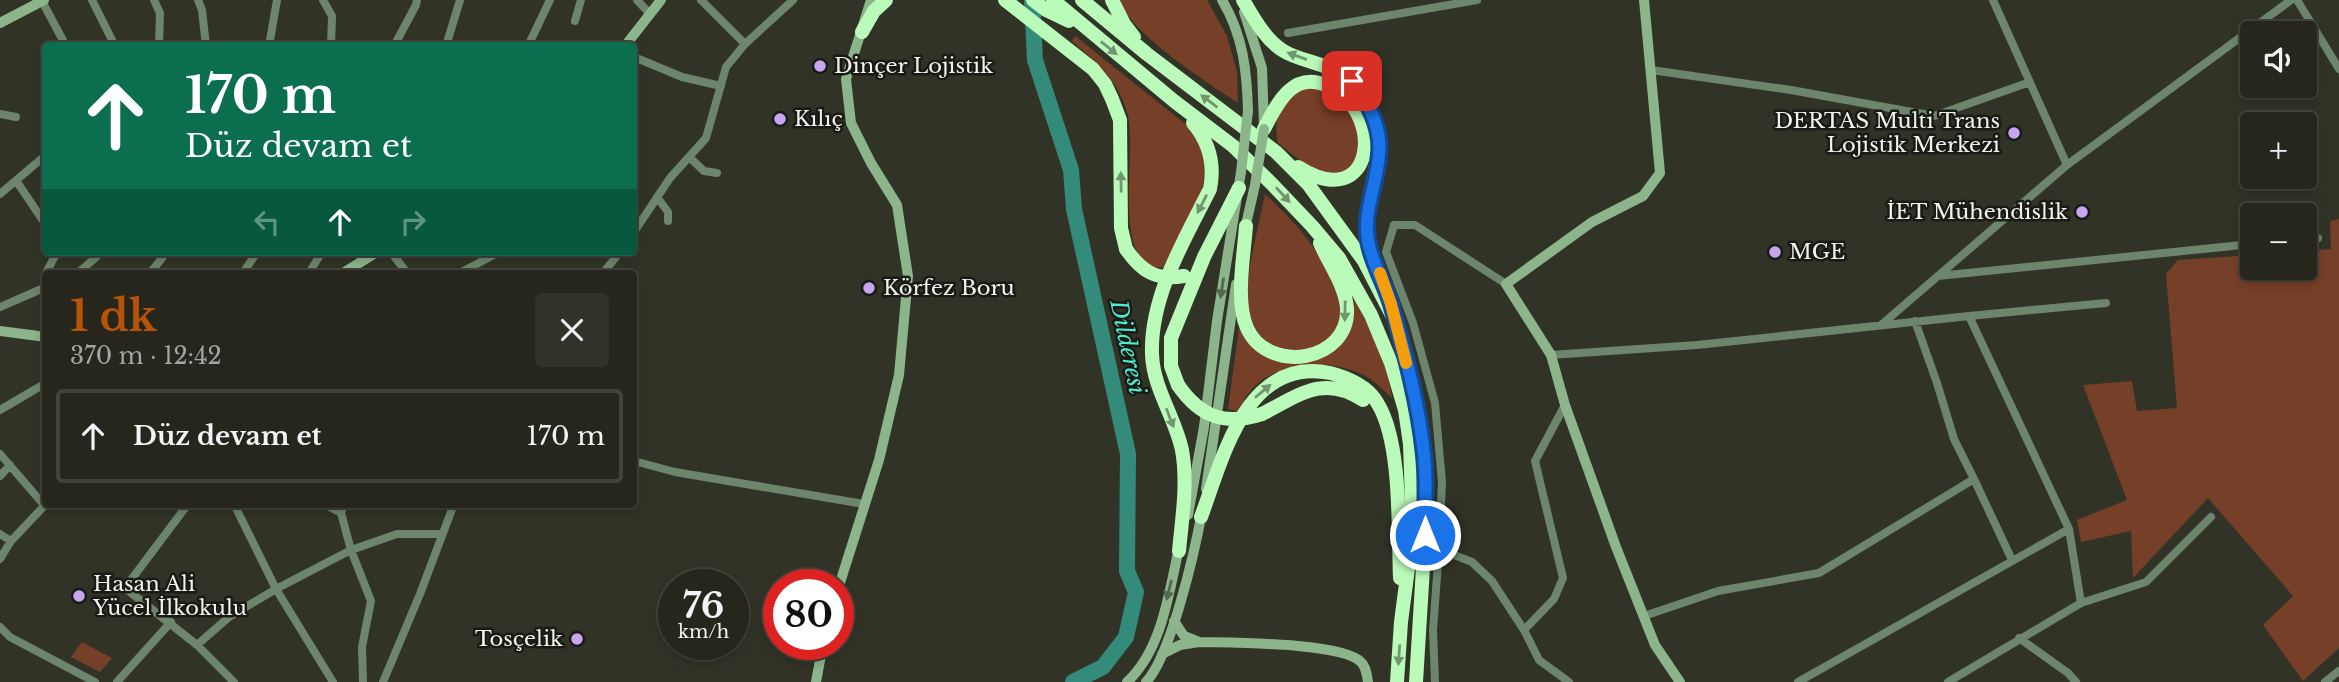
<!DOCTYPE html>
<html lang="tr">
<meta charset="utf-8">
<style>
:root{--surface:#26261d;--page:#32322a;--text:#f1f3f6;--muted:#a4a5a4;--line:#42433b;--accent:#b45309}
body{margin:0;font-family:"Libre Baskerville",serif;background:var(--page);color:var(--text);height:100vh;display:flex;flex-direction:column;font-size:26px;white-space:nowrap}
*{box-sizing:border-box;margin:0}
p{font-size:23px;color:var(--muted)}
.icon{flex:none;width:38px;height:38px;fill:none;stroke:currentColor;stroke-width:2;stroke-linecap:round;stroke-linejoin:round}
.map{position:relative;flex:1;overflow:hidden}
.details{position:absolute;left:42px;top:270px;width:595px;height:238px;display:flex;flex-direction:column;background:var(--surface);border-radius:7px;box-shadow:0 4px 10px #0003,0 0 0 2px var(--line)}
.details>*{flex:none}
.guide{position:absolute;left:42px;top:42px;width:595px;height:214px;border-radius:7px;box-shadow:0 4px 10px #0003,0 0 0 2px var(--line);background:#0b6e4f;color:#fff;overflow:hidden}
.tools{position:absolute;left:2240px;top:21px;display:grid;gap:14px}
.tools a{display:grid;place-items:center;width:77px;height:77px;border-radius:7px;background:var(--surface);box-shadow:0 4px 10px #0003,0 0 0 2px var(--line);font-size:35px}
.speed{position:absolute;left:658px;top:569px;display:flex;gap:14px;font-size:35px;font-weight:700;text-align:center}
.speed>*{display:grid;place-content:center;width:91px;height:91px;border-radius:50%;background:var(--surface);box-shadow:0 4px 10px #0003,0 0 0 2px var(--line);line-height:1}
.speed small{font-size:18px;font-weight:400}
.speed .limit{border:10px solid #d22;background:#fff;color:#111}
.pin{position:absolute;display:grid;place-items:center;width:60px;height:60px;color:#fff;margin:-30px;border-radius:14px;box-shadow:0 4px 10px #0006}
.me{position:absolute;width:77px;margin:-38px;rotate:0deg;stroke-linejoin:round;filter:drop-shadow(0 0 5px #0008)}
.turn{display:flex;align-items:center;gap:24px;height:147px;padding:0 28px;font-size:32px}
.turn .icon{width:91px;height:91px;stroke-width:2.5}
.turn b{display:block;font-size:49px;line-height:60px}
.lanes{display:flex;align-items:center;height:66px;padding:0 28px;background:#0003;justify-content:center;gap:35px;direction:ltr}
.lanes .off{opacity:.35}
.round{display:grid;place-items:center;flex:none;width:74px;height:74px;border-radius:7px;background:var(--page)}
.summary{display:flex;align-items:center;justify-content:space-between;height:119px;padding:0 28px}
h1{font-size:42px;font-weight:700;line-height:52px;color:var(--accent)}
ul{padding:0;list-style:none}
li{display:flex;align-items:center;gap:21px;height:94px;margin:0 14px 10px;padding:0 14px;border:4px solid var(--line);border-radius:7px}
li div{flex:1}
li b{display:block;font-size:26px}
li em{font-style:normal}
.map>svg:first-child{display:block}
</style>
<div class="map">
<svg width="2339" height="682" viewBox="0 0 2339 682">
<rect width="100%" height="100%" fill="#323327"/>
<path fill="#763f27" d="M 1118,0 L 1207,0 L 1227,36 L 1237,72 L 1238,103 C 1205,81 1134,36 1118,0 Z
M 1075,36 L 1184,123 C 1230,166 1188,222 1167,268 C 1162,267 1155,268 1151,266 C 1113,250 1138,146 1127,112 C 1118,80 1096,62 1072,41 Z
M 1302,87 L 1333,91 C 1356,118 1359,123 1358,159 C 1354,163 1351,169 1346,172 C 1327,185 1292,154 1278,143 C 1275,131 1276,113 1284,102 C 1288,96 1296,91 1302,87 Z
M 1265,194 C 1293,220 1318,246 1332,283 C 1336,291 1340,299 1341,308 C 1345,333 1315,354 1292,353 C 1269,352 1249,327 1247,306 C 1245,275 1259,225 1265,194 Z
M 2339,219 L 2339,648 L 2303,681 L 2263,625 L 2293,596 L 2208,498 L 2133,578 L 2131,531 L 2081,542 L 2077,520 L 2127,500 L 2083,385 L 2132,381 L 2137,411 L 2177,408 L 2166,274 L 2178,260 L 2252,255 L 2252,268 L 2305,268 L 2305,251 L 2331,249 L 2330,221 Z
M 1354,296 C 1368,328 1388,362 1392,398 C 1384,391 1376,382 1367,377 C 1334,358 1280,360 1253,388 C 1247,394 1242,403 1238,411 L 1228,409 L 1240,321 L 1263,352 L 1325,355 C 1351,339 1355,326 1354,296 Z
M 82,642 L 112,658 L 100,672 L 71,657 Z"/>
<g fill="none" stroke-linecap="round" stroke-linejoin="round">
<path stroke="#358b7a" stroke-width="16" d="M 1032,0 L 1035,60 L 1071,170 L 1074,209 L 1128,454 L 1127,571 L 1136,592 L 1126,637 L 1103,667 L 1073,682"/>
<path stroke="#6c856c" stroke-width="8" d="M 92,0 L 115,46
M 154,0 L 160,13 L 159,46
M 198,0 L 202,10 L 206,46
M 323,0 L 332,16 L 331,46
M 637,0 L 650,14
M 701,0 L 745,44
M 1993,0 L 2067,165
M 2297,0 L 2339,69
M 42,1 L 66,46
M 575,21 L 581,0
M 1288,33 L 1477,0
M 269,46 L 277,0
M 394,46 L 416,5 L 417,0
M 446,46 L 460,0
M 528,46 L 550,0
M 634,57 L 682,77 L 721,86
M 1651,70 L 1791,90 L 1934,116 L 2030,82
M 0,114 L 16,117
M 689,157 L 704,171 L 717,173
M 17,182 L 46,225
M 0,194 L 46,155
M 657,197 L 668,212 L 668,221
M 634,232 L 670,178 L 706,138 L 726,67 L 745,44 L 793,0
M 2305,239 L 2318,238
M 391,252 L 407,273
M 46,273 L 57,252
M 78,273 L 102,252
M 150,273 L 167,252
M 243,273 L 257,252
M 309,273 L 322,252
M 460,273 L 499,252
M 603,273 L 620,252
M 1938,276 L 2252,244
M 0,307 L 46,287
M 1881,325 L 2067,165 L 2291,0
M 1551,355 L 1697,345 L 1969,316
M 0,410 L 46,383
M 0,454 L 44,505
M 634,461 L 675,472 L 864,504
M 0,476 L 10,465
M 1974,479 L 2012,560
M 188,504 L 125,588 L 197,645 L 234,682
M 234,504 L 276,589 L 333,682
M 324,504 L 341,513
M 344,504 L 341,513 L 351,550 L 371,601 L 362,647 L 363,682
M 0,534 L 11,541
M 1439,549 L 1472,562 L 1492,581 L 1524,630 L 1539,660 L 1569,682
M 0,559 L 11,541 L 46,504
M 2081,603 L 2146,582 L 2211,517
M 1644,616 L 1718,591 L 1819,573 L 1974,479 L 1954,439 L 1937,383 L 1915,321
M 0,627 L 10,637 L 95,682
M 1524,630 L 1554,599 L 1563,578 L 1535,461 L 1565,405
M 2019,638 L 2068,673 L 2076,682
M 197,645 L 229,617 L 276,589 L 351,550 L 397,534 L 441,534
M 117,682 L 171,622
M 383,682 L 420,594 L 454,504
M 1435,682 L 1433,630 L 1439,549 L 1442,482 L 1435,403 L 1413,323 L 1386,252 L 1394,225 L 1415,225 L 1506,284
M 1798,682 L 2069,529
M 1948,682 L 2081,603 L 2069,529 L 1969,316 L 2106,303
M 2325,682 L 2339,671"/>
<path stroke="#8cb58b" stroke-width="10" d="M 1222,0 C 1243,35 1247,71 1248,111
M 1644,0 L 1660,173 L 1643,196 L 1592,222 L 1506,284 L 1551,355 L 1565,405 L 1616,547 L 1655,645 L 1680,682
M 1244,12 L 1262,68 L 1264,126
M 0,23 L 44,0
M 625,46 L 661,0
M 1244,233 L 1255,185
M 343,273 L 377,252
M 0,331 L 46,337
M 1206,489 L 1236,284
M 1188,515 L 1204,427 L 1217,321 L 1241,172
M 838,589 L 879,460 L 899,375 L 908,276 L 897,205 L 871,163 L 851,123 L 846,79 L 871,0
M 1199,642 C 1229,643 1342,642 1361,662 C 1366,667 1367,675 1368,682
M 1162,654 L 1180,645 L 1199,642 L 1184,636 L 1174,621
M 816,682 L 823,644
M 1127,682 C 1163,649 1169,590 1180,544
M 1146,682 C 1171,656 1195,550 1202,512"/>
<path stroke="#bbfbba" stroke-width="14" d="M 1005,0 L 1093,69 L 1105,84 L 1112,99 L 1120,120 L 1121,228 L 1126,249
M 1033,0 L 1046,10 L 1069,21
M 1053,0 L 1174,101 L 1233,146 L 1272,184 L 1312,226 L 1339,258 L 1371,315 L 1391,363 L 1405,410 L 1410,444 L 1413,530 L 1401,622 L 1397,682
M 1082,0 L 1147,54 L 1276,152 L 1308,184 L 1364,261 L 1395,321 L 1416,402 L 1424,456 L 1425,535 L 1416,682
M 1112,0 L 1124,24 L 1134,37
M 1243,0 C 1254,18 1264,38 1282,50 C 1291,56 1302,59 1312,62 C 1340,70 1359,84 1371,111 C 1387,147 1372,175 1367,211 C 1364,234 1371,253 1380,273
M 862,32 L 874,11 L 886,0
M 1264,129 C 1277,104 1292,71 1326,85 C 1387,110 1375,216 1298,167
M 1246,226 C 1244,255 1235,301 1247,328 C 1268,375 1350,362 1347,308 C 1345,285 1329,264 1320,243
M 1178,385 L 1171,366 L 1171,338 L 1204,257 L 1239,188
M 1262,414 C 1299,395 1324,374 1363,400
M 1201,517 C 1223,458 1246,356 1330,373 C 1347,377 1369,387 1378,404 C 1402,444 1398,531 1400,578
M 1179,551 C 1182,518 1188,484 1182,450 C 1175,417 1153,388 1152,354 C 1150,296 1185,239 1210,189 C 1215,164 1209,142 1193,123"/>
<path stroke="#8cb58b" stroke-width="10" d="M 1241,172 L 1248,111
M 1255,185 L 1264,129"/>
<path stroke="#bbfbba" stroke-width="14" d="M 1126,249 C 1141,271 1156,281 1184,276
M 1178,385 C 1200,417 1225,426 1262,414"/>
</g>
<defs><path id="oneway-solid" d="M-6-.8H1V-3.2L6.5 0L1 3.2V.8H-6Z" transform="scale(1.75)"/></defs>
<g fill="#729670">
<use href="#oneway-solid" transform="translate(1109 48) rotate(39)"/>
<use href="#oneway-solid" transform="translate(1297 56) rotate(-160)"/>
<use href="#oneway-solid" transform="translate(1209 101) rotate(-143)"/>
<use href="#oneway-solid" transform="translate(1121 182) rotate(-91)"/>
<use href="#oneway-solid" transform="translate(1283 195) rotate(47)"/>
<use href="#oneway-solid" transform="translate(1202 204) rotate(117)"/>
<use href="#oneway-solid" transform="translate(1345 311) rotate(91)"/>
<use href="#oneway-solid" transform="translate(1263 391) rotate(-40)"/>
<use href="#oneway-solid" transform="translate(1170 418) rotate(69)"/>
<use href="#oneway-solid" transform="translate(1399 655) rotate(94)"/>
</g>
<g fill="#526850">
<use href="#oneway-solid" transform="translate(1222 288) rotate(99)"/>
<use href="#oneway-solid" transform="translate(1169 590) rotate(104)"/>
</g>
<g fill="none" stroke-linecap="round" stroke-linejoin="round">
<defs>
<path id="route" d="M 1352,81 C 1368,102 1382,127 1379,154 C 1377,187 1360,216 1370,249 C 1375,268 1385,285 1391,304 C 1405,353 1419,405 1424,455 C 1427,481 1425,509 1425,535"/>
</defs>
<use href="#route" stroke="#114b97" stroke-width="18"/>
<use href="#route" stroke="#1a73e8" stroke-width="12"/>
<path stroke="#f59e0b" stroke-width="12" d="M 1380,273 L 1391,304 L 1406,363"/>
</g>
<g fill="#c6a6f0" stroke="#191a15" stroke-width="2.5">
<circle cx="820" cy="66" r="7"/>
<circle cx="780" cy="119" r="7"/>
<circle cx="2014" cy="133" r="7"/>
<circle cx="2082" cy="212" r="7"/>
<circle cx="1775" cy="252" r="7"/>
<circle cx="869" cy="288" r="7"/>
<circle cx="79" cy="596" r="7"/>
<circle cx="577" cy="639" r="7"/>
</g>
<g text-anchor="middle" stroke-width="5" stroke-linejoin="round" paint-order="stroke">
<g font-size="21" fill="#f2f2eb" stroke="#191a15" text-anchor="start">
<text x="834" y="73">Dinçer Lojistik</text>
<text x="794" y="126">Kılıç</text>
<text x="2000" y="128" text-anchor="end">DERTAS Multi Trans<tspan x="2000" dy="24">Lojistik Merkezi</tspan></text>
<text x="2068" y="219" text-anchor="end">İET Mühendislik</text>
<text x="1789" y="259">MGE</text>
<text x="883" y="295">Körfez Boru</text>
<text x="93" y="591">Hasan Ali<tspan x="93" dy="24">Yücel İlkokulu</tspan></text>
<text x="563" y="646" text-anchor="end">Tosçelik</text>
</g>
<g font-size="23" font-style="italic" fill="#4eedcf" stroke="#191a15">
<text transform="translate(1128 347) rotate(78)" y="8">Dilderesi</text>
</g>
</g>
</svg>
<div class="tools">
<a><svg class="icon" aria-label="sound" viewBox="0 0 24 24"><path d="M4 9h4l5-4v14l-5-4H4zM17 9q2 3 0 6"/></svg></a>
<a>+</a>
<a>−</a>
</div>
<div class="speed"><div>76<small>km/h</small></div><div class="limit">80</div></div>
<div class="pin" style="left:1352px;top:81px;background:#d93025"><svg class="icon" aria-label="arrive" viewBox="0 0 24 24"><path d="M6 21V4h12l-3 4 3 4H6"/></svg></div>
<svg class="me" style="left:1425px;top:535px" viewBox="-20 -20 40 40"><circle r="17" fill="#1a73e8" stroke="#fff" stroke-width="3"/><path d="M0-11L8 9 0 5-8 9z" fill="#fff"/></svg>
<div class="guide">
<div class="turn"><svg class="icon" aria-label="ahead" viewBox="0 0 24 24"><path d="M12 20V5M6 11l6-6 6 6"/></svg><div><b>170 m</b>Düz devam et</div></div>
<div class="lanes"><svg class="icon off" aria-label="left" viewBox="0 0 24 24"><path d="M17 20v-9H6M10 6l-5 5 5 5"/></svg><svg class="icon" aria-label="ahead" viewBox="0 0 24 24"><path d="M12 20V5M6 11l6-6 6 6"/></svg><svg class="icon off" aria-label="right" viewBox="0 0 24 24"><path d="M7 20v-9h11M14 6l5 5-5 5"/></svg></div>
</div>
<section class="details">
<div class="summary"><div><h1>1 dk</h1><p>370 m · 12:42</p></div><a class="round"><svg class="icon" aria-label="close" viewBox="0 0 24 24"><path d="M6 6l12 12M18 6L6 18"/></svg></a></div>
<ul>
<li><svg class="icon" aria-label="ahead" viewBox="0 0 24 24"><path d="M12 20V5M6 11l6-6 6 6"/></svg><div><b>Düz devam et</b></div><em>170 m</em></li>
</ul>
</section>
</div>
